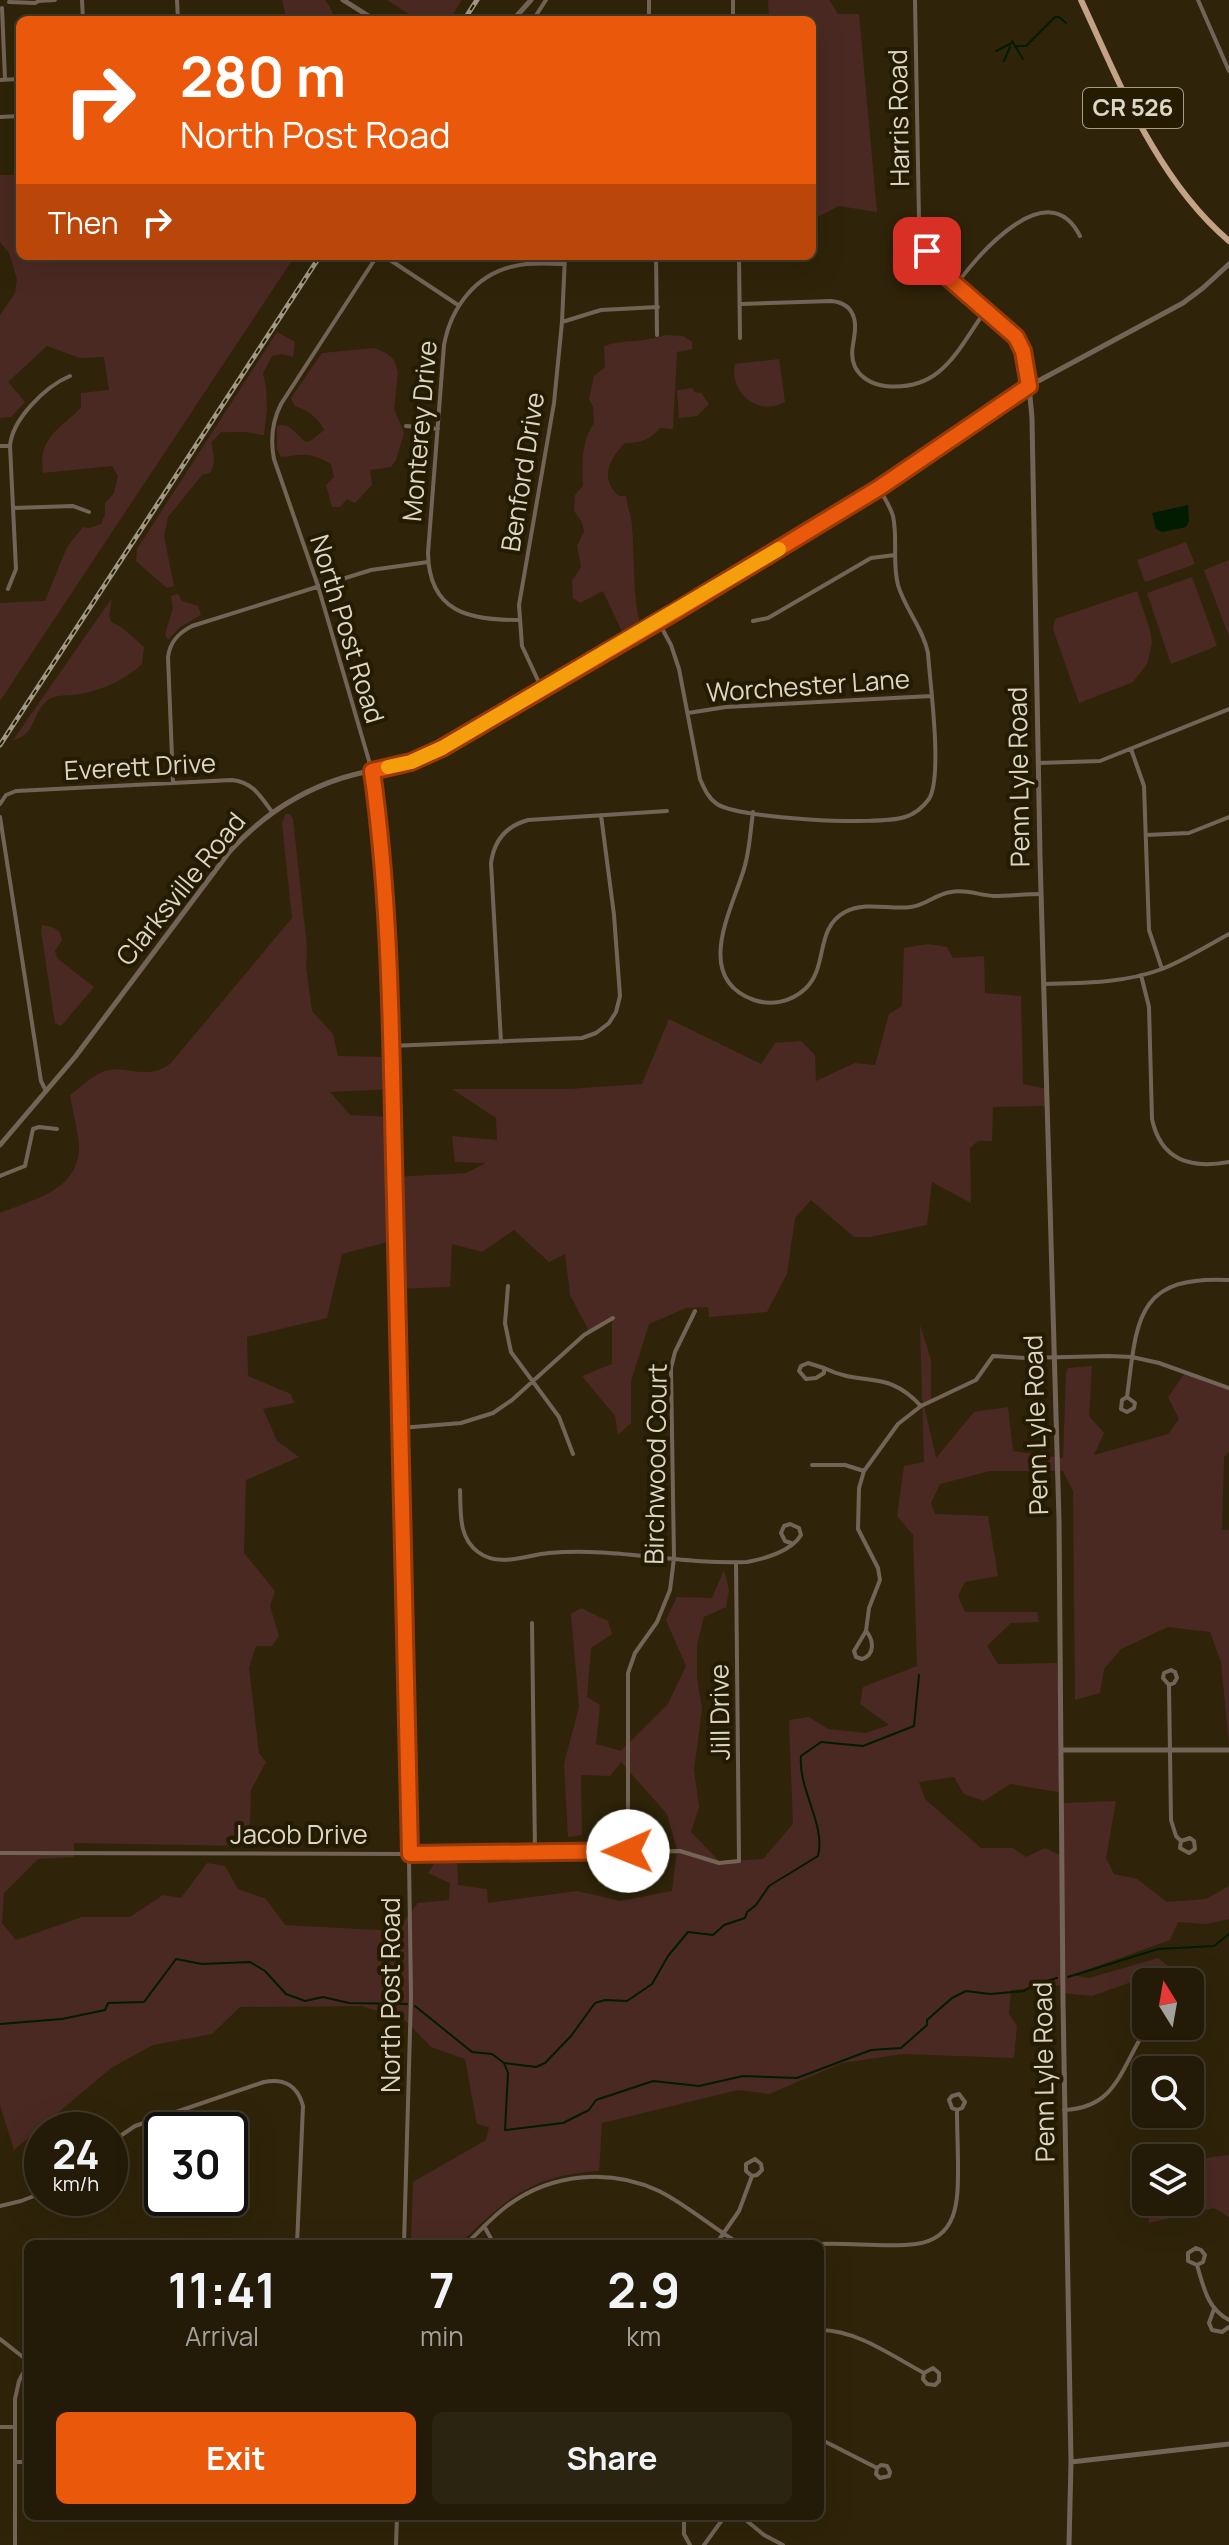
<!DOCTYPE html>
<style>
:root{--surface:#231b07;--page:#2b2411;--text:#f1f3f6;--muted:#a3a19b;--line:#403928;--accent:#ea580c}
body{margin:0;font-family:Manrope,sans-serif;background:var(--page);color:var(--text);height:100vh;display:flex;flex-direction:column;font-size:30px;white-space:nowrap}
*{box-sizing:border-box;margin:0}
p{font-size:26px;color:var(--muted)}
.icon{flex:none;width:44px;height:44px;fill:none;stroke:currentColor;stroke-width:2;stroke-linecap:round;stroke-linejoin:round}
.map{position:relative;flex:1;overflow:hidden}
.details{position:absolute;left:24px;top:2240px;width:800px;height:280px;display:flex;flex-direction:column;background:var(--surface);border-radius:12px;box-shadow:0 8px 32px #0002,0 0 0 2px var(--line)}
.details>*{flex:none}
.hud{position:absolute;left:16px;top:16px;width:800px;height:244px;border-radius:12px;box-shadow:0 8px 32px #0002,0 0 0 2px var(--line);background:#ea580c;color:#fff;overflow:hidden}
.needle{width:52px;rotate:349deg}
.tools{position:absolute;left:1132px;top:1968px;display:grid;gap:16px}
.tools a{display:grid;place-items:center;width:72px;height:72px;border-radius:12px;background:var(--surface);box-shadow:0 8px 32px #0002,0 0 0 2px var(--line);font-size:40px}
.speed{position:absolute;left:24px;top:2112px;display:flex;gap:16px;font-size:40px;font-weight:700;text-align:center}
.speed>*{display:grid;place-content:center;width:104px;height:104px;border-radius:50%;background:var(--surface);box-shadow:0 8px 32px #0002,0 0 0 2px var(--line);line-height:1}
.speed small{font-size:20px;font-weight:400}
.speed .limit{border:4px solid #111;border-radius:12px;background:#fff;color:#111}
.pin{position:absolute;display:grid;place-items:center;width:68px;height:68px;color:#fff;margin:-34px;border-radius:16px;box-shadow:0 4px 12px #0006}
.me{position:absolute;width:88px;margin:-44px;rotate:269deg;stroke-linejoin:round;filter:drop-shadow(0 0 6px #0008)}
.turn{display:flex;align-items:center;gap:28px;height:168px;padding:0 32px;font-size:36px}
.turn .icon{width:104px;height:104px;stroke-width:2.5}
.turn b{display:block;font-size:56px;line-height:68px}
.then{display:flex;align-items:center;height:76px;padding:0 32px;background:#0003;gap:16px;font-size:30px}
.eta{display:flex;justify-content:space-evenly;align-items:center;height:136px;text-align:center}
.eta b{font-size:48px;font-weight:700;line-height:56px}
.button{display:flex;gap:16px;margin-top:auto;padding:16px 32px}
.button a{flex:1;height:92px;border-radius:12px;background:var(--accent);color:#fff;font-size:32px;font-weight:700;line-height:92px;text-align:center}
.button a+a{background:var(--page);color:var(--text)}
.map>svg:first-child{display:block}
</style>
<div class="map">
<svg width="1229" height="2545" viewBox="0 0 1229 2545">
<rect width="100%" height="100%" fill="#2f2409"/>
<path fill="#4a2922" d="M 282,0 L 325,0 L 330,7 L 335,20 L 287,20 Z
M 387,0 L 462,0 L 449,20 L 418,20 Z
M 768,0 L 829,0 L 838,14 L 859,14 L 877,212 L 839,206 L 813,219 L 812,20 L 769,20 Z
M 0,175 L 20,175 L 20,256 L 295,256 L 0,701 L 0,603 L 45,601 L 67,547 L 83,527 L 89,528 L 101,524 L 105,514 L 105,503 L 114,493 L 118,476 L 112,466 L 43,473 C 38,438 58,430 81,408 L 81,393 L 109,390 L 104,357 L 80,358 L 47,346 L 8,382 L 25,402 L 11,417 L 0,418 L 0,315 L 15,293 L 17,279 L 9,253 L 0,242 Z
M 277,332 L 295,342 L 293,357 L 282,354 L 272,356 L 263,373 L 266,388 L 267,409 L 264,435 C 260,435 256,434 252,433 C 243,431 231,433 221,432 L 211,443 C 214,452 216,465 210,473 L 203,474 L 168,517 L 164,536 L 174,586 L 167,588 L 136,561 L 137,549 Z
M 665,335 L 683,336 L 692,342 L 692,349 L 677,352 L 673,429 L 660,428 C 650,440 640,443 625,443 C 609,459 599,479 619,496 L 626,496 C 627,507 632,516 632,527 C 635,560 632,591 640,624 L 623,634 L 603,591 L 580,603 L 573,598 L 572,581 L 581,567 L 577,546 L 584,531 L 582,522 L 574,511 L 575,495 L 583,486 C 582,463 581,442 594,423 L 593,407 L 589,399 L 594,376 L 605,367 L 604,346 C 624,339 645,343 665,335 Z
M 374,348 L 386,353 L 394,360 L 398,372 L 394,409 L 404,433 L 396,460 L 391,467 L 370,470 L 372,485 L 355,503 L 347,499 L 340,507 L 332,507 L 326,485 L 334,477 L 331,464 C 310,452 303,454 281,457 L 277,449 L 277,426 C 289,421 296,435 306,442 L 312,440 L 324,430 C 319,418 307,410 295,406 L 291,398 L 322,353 Z
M 779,359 L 785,402 C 759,417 729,393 735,364 Z
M 693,388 L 694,392 L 701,393 L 709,404 L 697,416 L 679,418 L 677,390 Z
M 1186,542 L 1195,564 L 1145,582 L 1137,560 Z
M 1229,560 L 1229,637 L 1204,570 Z
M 1192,577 L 1217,646 L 1171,664 L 1147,593 Z
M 1137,591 L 1150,630 L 1152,643 L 1147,664 L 1133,682 L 1079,703 L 1053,629 L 1055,619 Z
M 178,594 L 182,601 L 198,606 L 201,615 L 180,627 L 168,640 L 165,634 L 173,608 L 171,596 Z
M 112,598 L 109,616 L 111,622 L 121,627 L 144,647 L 142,664 C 126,679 103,690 80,694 C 71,696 58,694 49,699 C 32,711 36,736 13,740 Z
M 285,814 L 290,814 L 293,819 L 307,947 L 306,968 L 312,1011 L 333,1034 L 338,1056 L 392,1057 L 393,1089 L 330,1092 L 350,1115 L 392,1117 L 395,1177 L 466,1173 L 486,1163 L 455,1162 L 452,1136 L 497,1140 L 496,1118 L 452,1089 L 568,1089 L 642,1084 L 669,1019 L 761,1064 L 775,1043 L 801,1041 L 815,1055 L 816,1081 L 855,1063 L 875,1065 L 889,1014 L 902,1006 L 904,948 L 928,944 L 947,947 L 953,958 L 984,956 L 985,993 L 1021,996 L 1023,1084 L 1047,1089 L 1048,1106 L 993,1107 L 992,1141 L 978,1141 L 970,1148 L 971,1203 L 932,1182 L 927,1225 L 870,1237 L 854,1237 L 811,1200 L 795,1218 L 787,1274 L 767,1312 L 709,1317 L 708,1307 L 686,1308 L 649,1324 L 631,1381 L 631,1423 L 618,1435 L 615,1416 L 582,1376 L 612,1364 L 612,1321 L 589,1331 L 570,1295 L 565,1254 L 549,1262 L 514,1230 L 482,1252 L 452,1244 L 450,1287 L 399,1289 L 395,1240 L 342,1254 L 327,1318 L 247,1337 L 248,1376 L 291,1394 L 294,1403 L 263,1409 L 277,1441 L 299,1457 L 246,1480 L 244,1553 L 275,1591 L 270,1606 L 279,1636 L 272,1646 L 256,1646 L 249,1668 L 259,1753 L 266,1762 L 251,1790 L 249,1846 L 74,1843 L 74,1857 L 38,1859 L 4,1893 L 2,1923 L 16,1940 L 82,1917 L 130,1917 L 163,1895 L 181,1898 L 207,1863 L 225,1866 L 238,1889 L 266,1899 L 285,1925 L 396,1931 L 418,1903 L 449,1900 L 450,1883 L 428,1873 L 439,1856 L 457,1854 L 458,1885 L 487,1889 L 488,1903 L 577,1891 L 620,1901 L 672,1891 L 677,1850 L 667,1814 L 621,1762 L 610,1776 L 581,1775 L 582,1835 L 568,1837 L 564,1764 L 579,1707 L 571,1614 L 581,1608 L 608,1621 L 612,1634 L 591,1648 L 587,1697 L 600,1705 L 596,1744 L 621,1751 L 668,1704 L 686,1666 L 666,1620 L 677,1597 L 712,1598 L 724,1570 L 729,1590 L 726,1607 L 704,1617 L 697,1645 L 697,1678 L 702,1709 L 694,1770 L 699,1807 L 691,1832 L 720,1862 L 763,1859 L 793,1824 L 789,1720 L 809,1717 L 828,1729 L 866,1733 L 889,1725 L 860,1704 L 863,1687 L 917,1666 L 913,1535 L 897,1516 L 904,1466 L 924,1462 L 920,1325 L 931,1360 L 931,1401 L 924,1405 L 936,1458 L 974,1412 L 1008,1407 L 1013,1451 L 1063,1458 L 1066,1373 L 1068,1368 L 1092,1366 L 1089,1416 L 1104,1433 L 1094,1455 L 1168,1434 L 1179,1419 L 1168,1397 L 1185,1373 L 1229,1388 L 1229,1452 L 1224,1457 L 1222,1530 L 1229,1530 L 1229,1744 L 1221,1662 L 1210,1632 L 1168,1627 L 1121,1649 L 1104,1669 L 1100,1693 L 1075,1700 L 1073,1491 L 1063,1471 L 990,1471 L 940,1484 L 931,1503 L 935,1514 L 988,1516 L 998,1576 L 965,1582 L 958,1596 L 965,1612 L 1037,1612 L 1039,1622 L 1011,1623 L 987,1646 L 998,1664 L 1057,1663 L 1064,1793 L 1010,1784 L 984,1801 L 964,1794 L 954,1777 L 919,1782 L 925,1799 L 981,1848 L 1013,1848 L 1026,1857 L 1045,1848 L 1062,1856 L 1064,1803 L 1116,1801 L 1106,1858 L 1114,1874 L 1137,1879 L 1167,1902 L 1206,1899 L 1229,1886 L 1229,1919 L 1206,1924 L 1178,1922 L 1170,1940 L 1073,1975 L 1089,1978 L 1158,1958 L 1171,1968 L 1092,1996 L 1062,1993 L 1061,1985 L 1011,1990 L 1009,2014 L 1017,2026 L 1014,2058 L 903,2054 L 842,2063 L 769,2094 L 738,2090 L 602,2123 L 599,2171 C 532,2175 506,2198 460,2244 L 411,2244 L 413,2182 L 486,2140 L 489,2127 L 477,2124 L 465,2059 L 431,2047 L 405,2020 L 362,2006 L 240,2007 L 212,2034 L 153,2045 L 111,2068 L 14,2150 L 0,2105 L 0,1213 C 32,1200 75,1192 79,1151 C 80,1136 72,1111 70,1095 C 80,1088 91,1077 102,1072 C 124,1062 146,1083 171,1063 L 292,918 L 282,824 Z
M 42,925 C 52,927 61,928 62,940 L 55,951 L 57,958 L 94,987 L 61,1026 L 55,1023 L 41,931 Z
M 1229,2155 L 1229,2217 L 1214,2208 L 1149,2223 L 1143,2183 L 1146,2178 L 1146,2202 L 1190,2202 L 1190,2160 Z"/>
<path fill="#011c01" d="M 1188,505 L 1189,521 L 1186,527 L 1162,532 L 1156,529 L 1152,513 Z"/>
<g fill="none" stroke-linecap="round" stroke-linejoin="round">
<path stroke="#011c01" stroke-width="2" d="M 1012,41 L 1023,59
M 1017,46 L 1026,46 L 1055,17 L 1059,17 L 1066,23
M 996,51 L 1012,43
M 1004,61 L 1010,47
M 1068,1977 L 1158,1949 L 1214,1946 L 1229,1934
M 415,2006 L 472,2052 L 492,2054 L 504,2063 L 536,2067 L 545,2063 L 571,2036 L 595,2003 L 605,2000 L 627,2001 L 652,1984 L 668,1956 L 688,1932 L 713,1935 L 724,1925 L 745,1918 L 747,1912 L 756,1905 L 769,1886 L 818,1856 C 826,1824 798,1790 801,1756 L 821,1742 L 863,1746 L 914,1726 L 919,1675
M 0,2024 L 62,2019 L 105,2010 L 108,2003 L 144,2002 L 176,1959 L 202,1964 L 250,1962 L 265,1971 L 286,1994 L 305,2001 L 323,1997 L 349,2003 L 407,2004
M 504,2063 L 508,2073 L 505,2130 L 563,2123 L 589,2110 L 596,2100 L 653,2081 L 699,2086 L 743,2076 L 797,2078 L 871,2050 L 901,2048 L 927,2025 L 927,2020 L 952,1998 L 966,1991 L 990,1994 L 1024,1991 L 1033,1985 L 1057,1978"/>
<path stroke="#746457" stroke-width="4" d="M 82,0 L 83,20
M 177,0 L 178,20
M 649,0 L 649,20
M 733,0 L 733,20
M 915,0 L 919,220 C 926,267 961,289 994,317 C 1003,325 1014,332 1020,343 C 1027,356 1027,372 1029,386
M 1198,0 L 1229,71
M 38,1 L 55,0
M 9,2 L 35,3 L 39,1
M 2,8 L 5,79
M 533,20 L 546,0
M 0,80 L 20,79
M 0,117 L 20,116
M 812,232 L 816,235
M 377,256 L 281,404 C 272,422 270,439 274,459 L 318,586 L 372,771 L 382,874 L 389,998 L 405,1583 L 411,1996 L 404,2244
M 384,256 L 458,305
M 656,256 L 657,335
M 739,256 L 740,338
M 956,285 C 978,255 1048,172 1080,236
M 741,304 L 831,301 C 842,302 851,307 854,318 C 859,334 847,350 855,367 C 861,378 872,384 885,386 C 943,392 958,348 986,310
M 562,322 L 601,310 L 658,307
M 406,426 L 438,429
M 0,446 L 10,446
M 13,508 L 73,506 L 89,512
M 8,589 L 16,569 L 10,446 C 12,419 46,386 70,376
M 519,620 C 470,620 429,613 428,553 L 444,345 C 451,307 476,274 515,266 C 531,262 548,264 565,264
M 658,621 L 671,645 L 679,669 L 700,779 C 704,788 708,798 717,804 C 740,819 877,826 905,817 C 915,814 923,807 929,799 C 943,776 930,684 928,653 C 923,628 905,609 898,585 C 892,562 898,539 893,516 C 890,506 884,497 879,488
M 753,621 L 768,618 L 871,558 L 895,555
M 542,689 L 522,646 L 519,605 L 554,403 L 562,322 L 565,256
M 688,713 L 726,707 L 931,696
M 1131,749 L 1144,786 L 1149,930 L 1162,969
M 1038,763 L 1100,761 L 1229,709
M 173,782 L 168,657 C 170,642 178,633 192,626 L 371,570 L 428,562
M 0,804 L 6,795 L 16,791 L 232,780 C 253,782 261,797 272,812
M 753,812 C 750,835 749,857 741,878 C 728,917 696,979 754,1000 C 771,1006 791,1002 805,989 C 829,967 814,929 845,912 C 866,901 890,910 911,907 C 926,905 936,894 951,892 C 965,889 979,895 993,896 C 1009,896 1025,894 1041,894
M 0,817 L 41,1081 L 46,1091
M 1146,835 L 1189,833 L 1229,817
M 1141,975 L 1149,1007 L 1152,1119 C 1161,1161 1191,1169 1229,1162
M 1044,984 C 1084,983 1125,983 1162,969 C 1185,960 1207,946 1229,934
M 501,1042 L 491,863 C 494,841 506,826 528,820 L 667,811
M 390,1046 L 582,1038 L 596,1033 L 609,1023 L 616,1012 L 620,996 L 614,915 L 601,815
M 0,1176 L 25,1166 L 33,1129 L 39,1127 L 57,1129
M 508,1286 L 505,1323 L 511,1352 L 559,1417 L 573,1454
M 808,1363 L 824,1368 L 824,1373 L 816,1378 L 806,1379 L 799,1371 L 801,1366 Z
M 824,1368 C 865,1388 886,1368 921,1406
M 1127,1397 L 1135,1403 L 1134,1408 L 1127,1412 L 1121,1409 L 1122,1400 L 1127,1397 C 1137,1321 1135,1275 1229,1280
M 401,1428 L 461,1423 L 493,1413 L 512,1400 L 584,1335 L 613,1318
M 812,1465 L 845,1465 L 864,1471
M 460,1490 C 461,1512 458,1537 478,1552 C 499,1568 526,1555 549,1553 C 615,1547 681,1565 747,1562 C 764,1559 792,1551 801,1535 L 799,1528 L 790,1524 L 784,1526 L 781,1533 L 785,1541 L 791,1543
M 532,1623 L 535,1852
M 866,1631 L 854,1651 L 856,1657 L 862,1659 C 875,1655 874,1640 866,1631 L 869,1608 L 880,1580 L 878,1568 L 858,1529 L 859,1488 L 864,1471 L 898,1424 L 921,1406 L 976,1380 L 993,1356 L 1026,1358 L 1109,1356 L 1132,1357 L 1159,1363 L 1229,1388
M 1169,1685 L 1174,1683 L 1177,1678 L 1175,1672 L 1171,1670 L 1164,1673 L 1163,1678 L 1169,1685 L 1171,1820 L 1176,1836 L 1181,1841 L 1180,1848 L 1189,1853 L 1195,1849 L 1194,1841 L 1190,1838 L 1181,1841
M 628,1851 L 628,1673 L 635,1653 L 657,1622 L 670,1590 L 674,1558 L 671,1368 L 675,1352 L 695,1311
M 0,1853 L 410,1854 L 680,1851 L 719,1863 L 739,1861 L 736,1562
M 1141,2032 L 1134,2029 L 1132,2021 L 1139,2016 L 1146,2019
M 1064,2110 C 1112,2108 1119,2076 1140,2039 L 1141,2032 L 1147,2026
M 110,2143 L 135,2126 L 264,2082 C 284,2078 298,2086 303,2106 L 297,2244
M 0,2206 L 21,2201 L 42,2193
M 484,2226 L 494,2244
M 466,2244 C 480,2231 492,2217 507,2206 C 551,2173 610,2168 659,2191 C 685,2204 708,2224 732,2239 L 745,2244
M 716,2244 L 739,2211 L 752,2176 L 746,2171 L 746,2164 L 755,2159 L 761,2164 L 762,2170 L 757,2175 L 752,2176
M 817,2244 C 849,2242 884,2248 916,2244 C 959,2238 958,2199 958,2166 C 958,2147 957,2129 957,2110 L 962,2108 L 965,2102 L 959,2094 L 952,2096 L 949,2100 L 952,2108 L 957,2110
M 1197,2265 L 1203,2262 L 1205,2255 L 1201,2250 L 1196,2248 L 1188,2253 L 1188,2261 L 1197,2265 C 1204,2288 1207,2308 1229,2320
M 1214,2309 L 1209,2323 L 1212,2330 L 1222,2332 L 1229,2327
M 820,2330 C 857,2330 892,2356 924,2373 L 933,2368 L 939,2373 L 939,2381 L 935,2385 L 927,2384 L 923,2379 L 924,2373
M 0,2339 L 28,2361
M 0,2427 L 15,2427
M 820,2439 L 877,2468 L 881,2465 L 887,2466 L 890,2472 L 889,2476 L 880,2478 L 876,2474 L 877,2468
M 15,2462 L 28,2462
M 684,2516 L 684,2534 L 690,2545
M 741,2516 L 764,2535 L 783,2545
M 15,2545 L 15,2399 L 19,2381 L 28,2364
M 396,2545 L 397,2516
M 704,2545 L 725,2516"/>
<path stroke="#746457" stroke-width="5" d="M 343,0 L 375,20
M 513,20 L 531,0
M 1029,386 L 1032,418 L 1040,856 L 1059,1520 L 1063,2001 L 1071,2462 L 1069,2545
M 0,1145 L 75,1057 L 230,851 C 261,817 298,792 342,778 C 376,768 410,764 442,748 L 677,611 L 879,488 L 1029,386 L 1183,303 L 1203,288 L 1229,264
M 1061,1750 L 1229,1750
M 1071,2462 L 1229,2444"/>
<path stroke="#c4a288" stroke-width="6" d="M 1081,0 C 1120,84 1157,180 1229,241"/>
<defs>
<path id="rail" d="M 464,20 L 477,0
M 0,745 L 320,256"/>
</defs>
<use href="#rail" stroke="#a19985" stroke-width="5"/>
<use href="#rail" stroke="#251b01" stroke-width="2" stroke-dasharray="6" stroke-linecap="butt"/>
</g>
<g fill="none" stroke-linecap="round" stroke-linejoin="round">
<defs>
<path id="route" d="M 628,1851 L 410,1854 C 405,1636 400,1418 395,1200 C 391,1058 392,912 372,771 L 411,762 L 442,748 L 678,610 L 879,488 L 1029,386 L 1023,351 L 1016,337 L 946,276 L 927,251"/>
</defs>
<use href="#route" stroke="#983908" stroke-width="20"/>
<use href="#route" stroke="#ea580c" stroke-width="14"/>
<path stroke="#f59e0b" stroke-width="14" d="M 388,767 L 411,762 L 442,748 L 779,549"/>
</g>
<g text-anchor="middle" stroke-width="8" stroke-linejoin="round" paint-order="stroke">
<rect fill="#251b01" stroke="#a59e8b" stroke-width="2" x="1083" y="88" width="100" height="40" rx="6"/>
<g font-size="24" font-weight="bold" fill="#dcd6c6">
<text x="1133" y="116">CR 526</text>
</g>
<g font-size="26" fill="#dcd6c6" stroke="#251b01">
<text transform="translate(899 118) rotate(-91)" y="9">Harris Road</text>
<text transform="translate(420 431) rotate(-85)" y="9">Monterey Drive</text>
<text transform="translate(523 472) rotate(-81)" y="9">Benford Drive</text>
<text transform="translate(347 629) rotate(73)" y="9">North Post Road</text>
<text transform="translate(808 686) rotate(-4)" y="9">Worchester Lane</text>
<text transform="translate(140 767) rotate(-3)" y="9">Everett Drive</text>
<text transform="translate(1019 777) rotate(-91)" y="9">Penn Lyle Road</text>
<text transform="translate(181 889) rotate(-51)" y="9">Clarksville Road</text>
<text transform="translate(1036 1425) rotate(-92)" y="9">Penn Lyle Road</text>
<text transform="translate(656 1464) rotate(-89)" y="9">Birchwood Court</text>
<text transform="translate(720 1712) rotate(-91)" y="9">Jill Drive</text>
<text x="299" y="1844">Jacob Drive</text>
<text transform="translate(391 1995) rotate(-90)" y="9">North Post Road</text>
<text transform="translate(1044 2072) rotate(-91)" y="9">Penn Lyle Road</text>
</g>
</g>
</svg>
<div class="tools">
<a><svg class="needle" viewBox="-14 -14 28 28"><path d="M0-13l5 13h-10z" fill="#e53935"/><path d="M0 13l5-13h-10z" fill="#a3a19b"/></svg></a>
<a><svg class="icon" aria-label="search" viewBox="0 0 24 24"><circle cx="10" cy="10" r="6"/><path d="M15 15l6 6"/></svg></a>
<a><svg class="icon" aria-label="layers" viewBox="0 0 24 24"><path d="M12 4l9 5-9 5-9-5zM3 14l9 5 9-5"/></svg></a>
</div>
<div class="speed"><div>24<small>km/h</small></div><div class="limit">30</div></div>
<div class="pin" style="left:927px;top:251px;background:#d93025"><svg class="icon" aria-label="arrive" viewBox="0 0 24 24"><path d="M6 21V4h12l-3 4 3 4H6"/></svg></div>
<svg class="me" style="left:628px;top:1851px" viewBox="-20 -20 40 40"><circle r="19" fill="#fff"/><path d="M0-13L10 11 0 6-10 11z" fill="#ea580c"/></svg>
<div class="hud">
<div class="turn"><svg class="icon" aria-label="right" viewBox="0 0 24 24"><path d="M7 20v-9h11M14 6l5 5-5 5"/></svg><div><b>280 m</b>North Post Road</div></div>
<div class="then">Then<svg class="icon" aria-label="right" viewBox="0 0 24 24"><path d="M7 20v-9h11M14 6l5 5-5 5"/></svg></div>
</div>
<section class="details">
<div class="eta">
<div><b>11:41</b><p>Arrival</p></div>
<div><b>7</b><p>min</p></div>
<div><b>2.9</b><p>km</p></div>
</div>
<div class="button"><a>Exit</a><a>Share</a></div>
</section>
</div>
